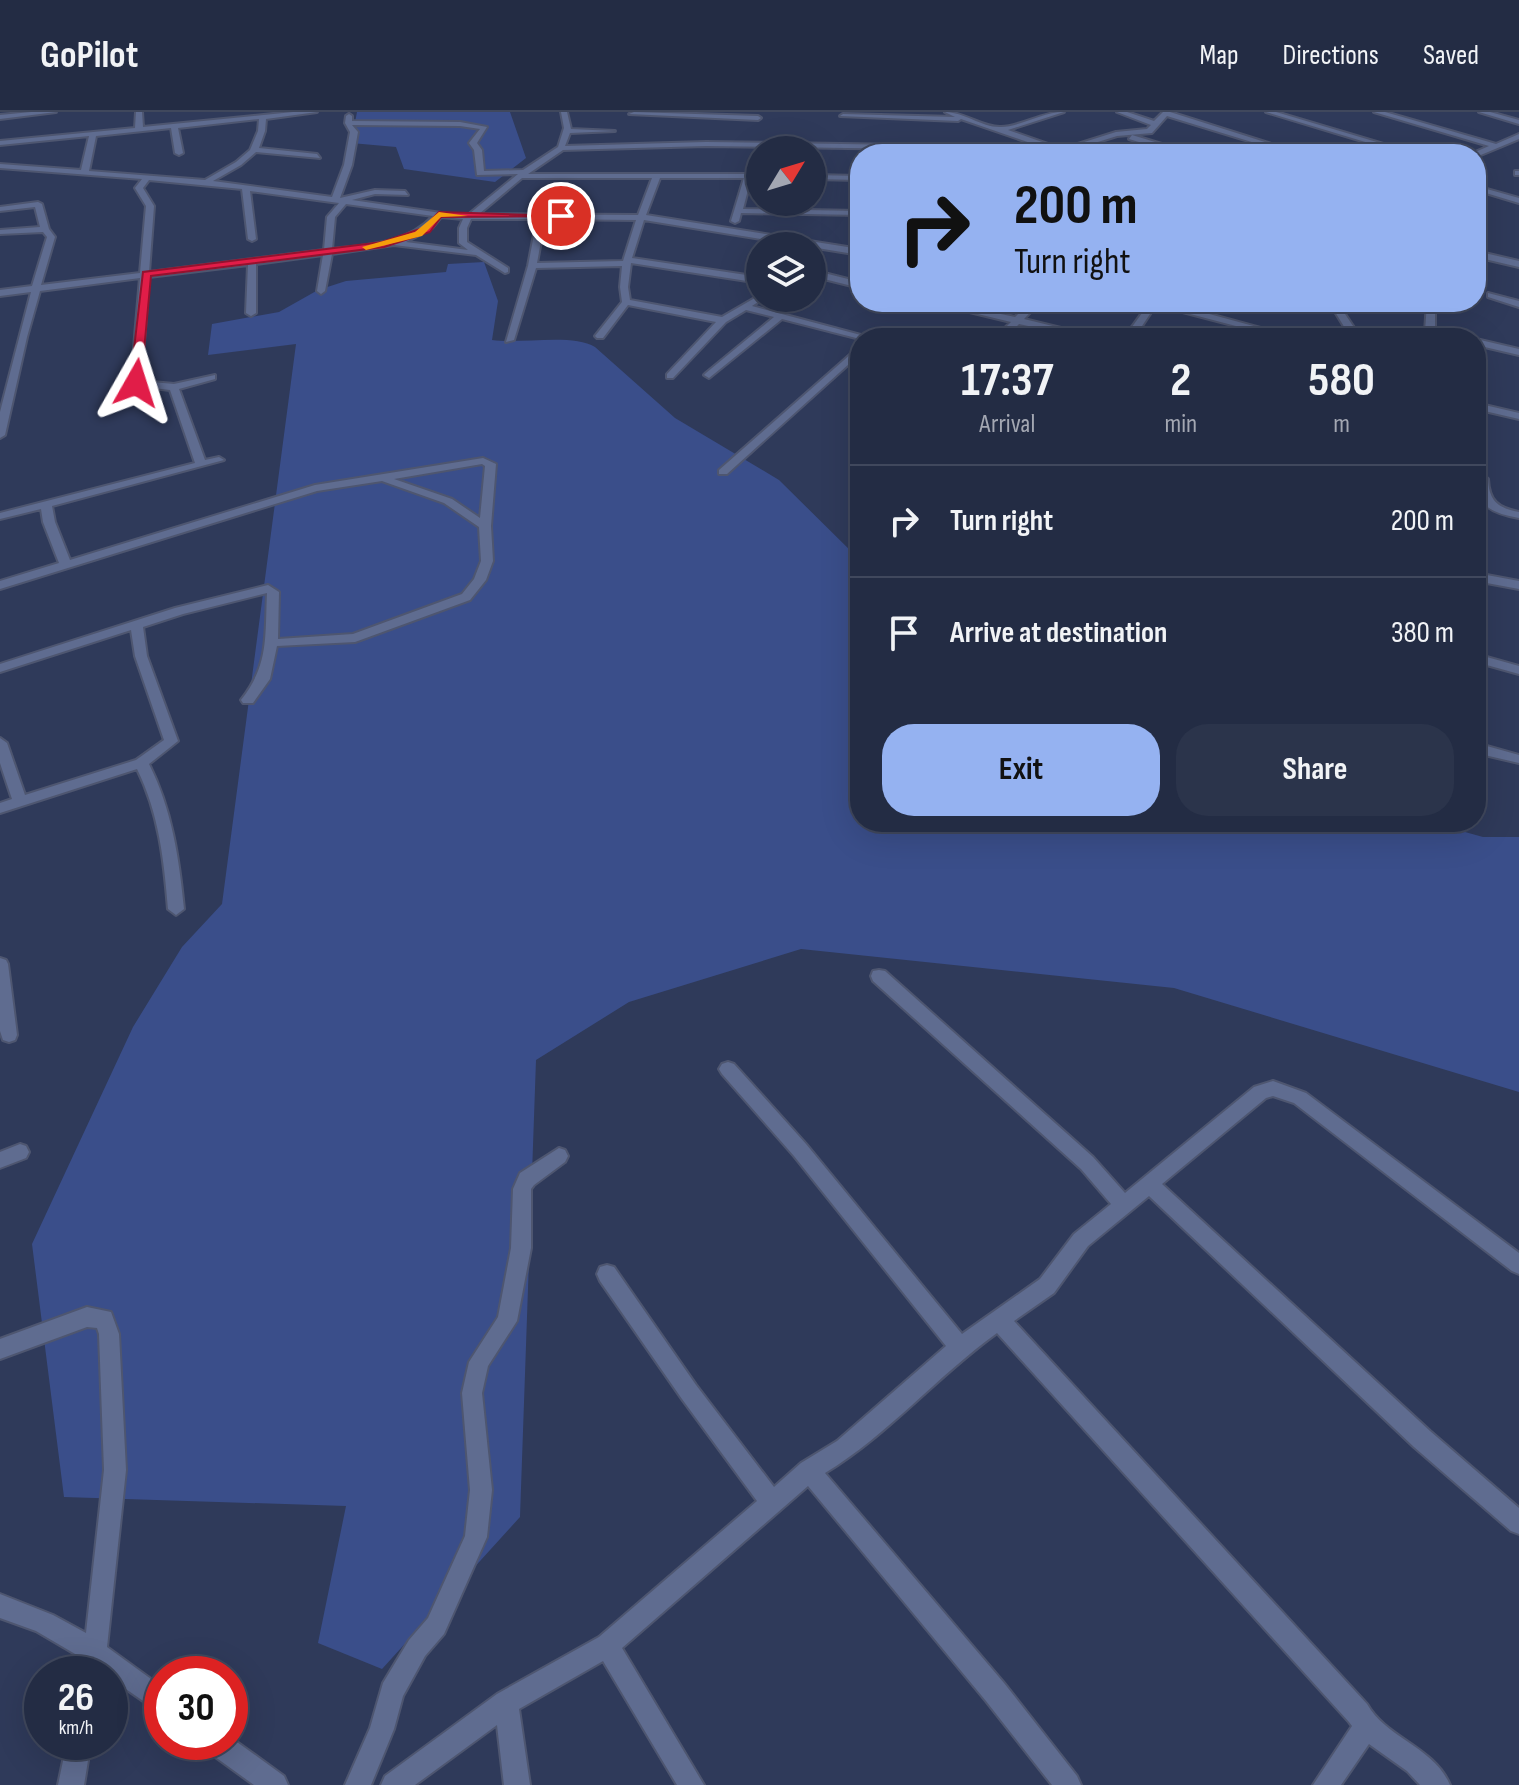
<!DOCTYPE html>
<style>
:root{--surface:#232c44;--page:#2b344b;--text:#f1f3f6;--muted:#a3a7b2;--line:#40485d;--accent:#95b2f1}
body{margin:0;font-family:"Sofia Sans Condensed",sans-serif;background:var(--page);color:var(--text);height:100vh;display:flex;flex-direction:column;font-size:30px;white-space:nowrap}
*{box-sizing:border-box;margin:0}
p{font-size:26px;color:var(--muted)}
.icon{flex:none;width:44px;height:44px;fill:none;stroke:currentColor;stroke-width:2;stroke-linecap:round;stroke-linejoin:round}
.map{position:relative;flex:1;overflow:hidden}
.drawer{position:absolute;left:850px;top:216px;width:636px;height:504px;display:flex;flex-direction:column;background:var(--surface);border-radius:32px;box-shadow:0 8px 32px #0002,0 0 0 2px var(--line)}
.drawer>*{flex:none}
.hud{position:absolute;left:850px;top:32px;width:636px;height:168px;border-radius:32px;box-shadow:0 8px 32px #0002,0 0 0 2px var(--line);background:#95b2f1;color:#111;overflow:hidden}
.needle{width:52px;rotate:52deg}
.buttons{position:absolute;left:746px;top:24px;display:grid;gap:16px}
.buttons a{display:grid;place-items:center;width:80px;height:80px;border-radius:50%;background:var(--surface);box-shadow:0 8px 32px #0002,0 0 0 2px var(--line);font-size:40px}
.speed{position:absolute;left:24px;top:1544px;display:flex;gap:16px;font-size:40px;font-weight:700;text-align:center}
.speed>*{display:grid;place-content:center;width:104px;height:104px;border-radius:50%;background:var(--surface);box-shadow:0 8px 32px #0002,0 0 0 2px var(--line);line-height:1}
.speed small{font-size:20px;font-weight:400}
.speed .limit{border:12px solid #d22;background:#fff;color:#111}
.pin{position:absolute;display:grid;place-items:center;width:68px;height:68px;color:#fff;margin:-34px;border:4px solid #fff;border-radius:50%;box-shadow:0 2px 8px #0007}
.me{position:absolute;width:88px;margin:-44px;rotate:6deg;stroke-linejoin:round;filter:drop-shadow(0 0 6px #0008)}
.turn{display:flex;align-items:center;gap:28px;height:168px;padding:0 32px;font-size:36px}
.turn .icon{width:104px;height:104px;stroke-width:2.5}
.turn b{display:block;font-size:56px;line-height:68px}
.eta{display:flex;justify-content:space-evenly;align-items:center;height:136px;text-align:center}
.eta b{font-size:48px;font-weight:700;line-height:56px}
.action{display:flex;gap:16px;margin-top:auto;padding:16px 32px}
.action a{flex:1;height:92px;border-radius:32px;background:var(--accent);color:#111;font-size:32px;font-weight:700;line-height:92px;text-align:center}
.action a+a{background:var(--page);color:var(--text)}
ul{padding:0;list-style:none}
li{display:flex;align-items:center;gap:24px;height:112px;padding:0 32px;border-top:2px solid var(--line)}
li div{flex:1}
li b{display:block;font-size:30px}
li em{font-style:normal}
header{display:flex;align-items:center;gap:48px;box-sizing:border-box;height:112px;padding:0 40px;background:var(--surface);border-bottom:2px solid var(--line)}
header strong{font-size:38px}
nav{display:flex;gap:44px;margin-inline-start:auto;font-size:28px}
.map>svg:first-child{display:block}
</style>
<header>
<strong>GoPilot</strong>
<nav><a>Map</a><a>Directions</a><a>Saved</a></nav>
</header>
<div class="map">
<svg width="1519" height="1673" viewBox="0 0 1519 1673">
<rect width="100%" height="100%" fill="#2f3a5a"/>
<path fill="#3a4e8a" d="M 357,0 L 510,0 L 526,46 L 495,70 L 404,57 L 396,35 L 351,31 Z
M 484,150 L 498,189 L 492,228 C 522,232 573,221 595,235 L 675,306 L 779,368 L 860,448 L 860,710 L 1429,710 L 1483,725 L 1519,725 L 1519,980 L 1174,876 L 801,837 L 629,890 L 536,948 L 520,1405 L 382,1557 L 318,1531 L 346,1394 L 64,1385 L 32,1132 L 133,915 L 182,835 L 222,792 L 296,232 L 208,243 L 212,212 L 279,200 L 318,178 L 346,169 L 446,160 L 448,152 Z"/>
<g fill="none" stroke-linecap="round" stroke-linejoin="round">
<defs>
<path id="minor" d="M 31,0 L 56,0 L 0,7 L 0,3 Z
M 136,0 L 142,0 L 143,15 L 293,0 L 317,0 L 266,7 L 265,19 L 259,36 L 317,42 L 320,46 L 256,40 L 241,53 L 213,69 L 332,85 L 344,53 L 350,20 L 345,11 L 346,4 L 349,2 L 352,4 L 352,9 L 460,10 L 487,15 L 477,31 L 482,38 L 484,59 L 523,58 L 558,35 L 564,16 L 561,0 L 567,0 L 571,17 L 615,19 L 570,21 L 565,34 L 706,30 L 1042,35 L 961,7 L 958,9 L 840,4 L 843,2 L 955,5 L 945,0 C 964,0 983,16 1001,15 C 1020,15 1042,0 1064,0 L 1008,18 L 1062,37 L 1116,20 L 1147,17 L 1151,13 L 1117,0 L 1127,0 L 1154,9 L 1163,0 L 1170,0 L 1303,42 L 1291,42 L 1167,4 L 1152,21 L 1117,24 L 1069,39 L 1075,42 L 1056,39 L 706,34 L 563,38 L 528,62 L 760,62 L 760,66 L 751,66 L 743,97 L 860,99 L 860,103 L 741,101 L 739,109 L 735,111 L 731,109 L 744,66 L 660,66 L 646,103 L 860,137 L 860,143 L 644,108 L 632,146 L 760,165 L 760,171 L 631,151 L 628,175 L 630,188 L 722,205 L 760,183 L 760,186 L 764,186 L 752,194 L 872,226 L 860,227 L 782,207 L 709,266 L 704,263 L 706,261 L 774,205 L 746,198 L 726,210 L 673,266 L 667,266 L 667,262 L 716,210 L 628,193 L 603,226 L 597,226 L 595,224 L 622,190 L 620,175 L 622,154 L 536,156 L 514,228 L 506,230 L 528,154 L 537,107 L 471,107 L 467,116 L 467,130 L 508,156 L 508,160 L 505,161 L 476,143 L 394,133 L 332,142 L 325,179 L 321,182 L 317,179 L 323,143 L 256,152 L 256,201 L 251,204 L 246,201 L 248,153 L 149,165 L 141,269 L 174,272 L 215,263 L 215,267 L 179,277 L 205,348 L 219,345 L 224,348 L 52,394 L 55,410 L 70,448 L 315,373 L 483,346 L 496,352 L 491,414 L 493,449 L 486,468 L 470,488 L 355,530 L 277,534 L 270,567 L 253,591 L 243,591 L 241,588 C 269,553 265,524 267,481 L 183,502 L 143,515 L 147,544 L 178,629 L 149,652 C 172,698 179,746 184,797 L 176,803 L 168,797 C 164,749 159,701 137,657 L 0,701 L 0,691 L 12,687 L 0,651 L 0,626 L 7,631 L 25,683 L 136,648 L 164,628 L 135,544 L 131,518 L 0,560 L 0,552 L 175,496 L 268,473 L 279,480 L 278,527 L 353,522 L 462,482 L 474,467 L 481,449 L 479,415 L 444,391 L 382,369 L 317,379 L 0,477 L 0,469 L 59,451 L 43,410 L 41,397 L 0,407 L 0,401 L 195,351 L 170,278 L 136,274 L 131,271 L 140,166 L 40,179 L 27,225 L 5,323 L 0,326 L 0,300 L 31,180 L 0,184 L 0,178 L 32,174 L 47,125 L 43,120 L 0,122 L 0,118 L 40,115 L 35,95 L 0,99 L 0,95 L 38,90 L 42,92 L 49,117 L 55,125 L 41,173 L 140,161 L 146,94 L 135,76 L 142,67 L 0,56 L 0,52 L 81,58 L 89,24 L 0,33 L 0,29 L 135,16 ZM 259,7 L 258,19 L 250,38 L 236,50 L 205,68 L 89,59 L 96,24 L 171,16 L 175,41 L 179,43 L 183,41 L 178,16 ZM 352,13 L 460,14 L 480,17 L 469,31 L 474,38 L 477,63 L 518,62 L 469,102 L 448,102 L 352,88 L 375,82 L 408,83 L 405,79 L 375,78 L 340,86 L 352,53 L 358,20 ZM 522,66 L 652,66 L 638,103 L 479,102 ZM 149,68 L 242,77 L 248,127 L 252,129 L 256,127 L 250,79 L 339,91 L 327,105 L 324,138 L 149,160 L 154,94 L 143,76 ZM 346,92 L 433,104 C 407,132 368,133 332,137 L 335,105 ZM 441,105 L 463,107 L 459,116 L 459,131 L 468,138 L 406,130 L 432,116 ZM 545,107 L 636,108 L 623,149 L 537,151 ZM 482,352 L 485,354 L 480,406 L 452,387 L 394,367 Z
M 634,0 L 758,4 L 761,6 L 758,8 L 629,2 Z
M 1266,0 L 1276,0 L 1417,42 L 1405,42 Z
M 1374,0 L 1385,0 L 1496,32 L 1519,22 L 1519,27 L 1476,45 L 1473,41 L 1489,34 Z
M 1479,0 L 1490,0 L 1519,8 L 1519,12 Z
M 1132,23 L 1188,40 L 1189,42 L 1178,42 L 1129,27 Z
M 1515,59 L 1519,59 L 1519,63 L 1515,63 Z
M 812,63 L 860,64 L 860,68 L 812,67 Z
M 1476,74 L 1519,86 L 1519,91 L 1476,78 Z
M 1476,139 L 1519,149 L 1519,155 L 1476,145 Z
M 812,158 L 860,170 L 860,176 L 812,164 Z
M 1488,181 L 1519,189 L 1519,195 L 1488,185 Z
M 928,190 L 944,190 L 1015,205 L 1031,190 L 1040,190 L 1024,207 L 1102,226 L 1084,226 L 1019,212 L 1005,226 L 995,226 L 1011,210 Z
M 1150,190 L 1165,190 L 1298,226 L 1282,226 L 1156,193 L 1134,226 L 1124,226 Z
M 1329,190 L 1337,190 L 1361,226 L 1351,226 Z
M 1427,190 L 1435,190 L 1435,219 L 1463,226 L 1419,226 L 1425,220 Z
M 1476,227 L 1519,237 L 1519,243 L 1476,233 Z
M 860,234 L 860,242 L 727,362 L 719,362 L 719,358 Z
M 1476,291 L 1519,301 L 1519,307 L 1476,297 Z
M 1476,357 L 1488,367 C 1489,389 1498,396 1519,400 L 1519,406 C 1485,400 1476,391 1476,357 Z
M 1476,461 L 1519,469 L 1519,477 L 1476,469 Z
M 1476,542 L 1519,554 L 1519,562 L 1476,550 Z
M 1476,631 L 1519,643 L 1519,651 L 1476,641 Z
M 0,846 L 6,848 L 8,852 L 17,923 L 15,928 L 9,930 L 3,928 L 0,919 Z
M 879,858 L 885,859 L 1093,1045 L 1125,1081 L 1254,975 L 1273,969 L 1306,981 L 1519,1141 L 1519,1162 L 1512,1159 L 1294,991 L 1273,984 L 1266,986 L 1162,1072 L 1430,1319 L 1519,1396 L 1519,1422 L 1511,1419 L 1414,1335 L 1149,1084 L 1088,1134 L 1054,1181 L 1014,1209 L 1367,1592 C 1386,1626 1434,1635 1450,1673 L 1420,1673 L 1407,1659 L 1369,1632 L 1341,1673 L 1313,1673 L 1352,1614 L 1349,1610 L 997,1221 C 937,1264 888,1323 825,1361 L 1004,1571 L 1077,1664 L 1081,1673 L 1052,1673 L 986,1589 L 808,1374 L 622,1536 L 704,1673 L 677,1673 L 603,1549 L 519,1597 L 530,1673 L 504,1673 L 497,1613 L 415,1673 L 381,1673 L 385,1664 L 497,1582 L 599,1525 L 757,1389 L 682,1287 L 600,1169 L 597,1162 L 600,1155 L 607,1153 L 614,1155 L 696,1273 L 774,1375 L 801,1351 L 837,1329 L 946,1234 L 794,1044 L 722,962 L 719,957 L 722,952 L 728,950 L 734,952 L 806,1032 L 962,1222 L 1040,1167 L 1074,1122 L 1111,1092 L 1081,1057 L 873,869 L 871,864 L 873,859 Z
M 20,1032 L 26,1034 L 29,1040 L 26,1046 L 0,1056 L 0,1040 Z
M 559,1036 L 565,1038 L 568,1044 L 565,1050 L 534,1073 L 531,1077 L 531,1136 L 517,1209 L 488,1254 L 482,1281 L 492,1378 L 487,1425 L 444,1522 L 425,1544 L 403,1584 L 394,1617 L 371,1673 L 345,1673 L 370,1616 L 383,1571 L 409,1528 L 428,1506 L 465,1424 L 470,1378 L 462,1281 L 469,1250 L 498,1205 L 511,1136 L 513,1077 L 520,1061 Z
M 87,1195 L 111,1200 L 119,1222 L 126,1358 L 107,1535 L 162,1575 L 162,1602 L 110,1566 L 110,1562 L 80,1562 L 82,1546 L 36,1519 L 0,1506 L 0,1482 L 53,1503 L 86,1521 L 104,1358 L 99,1222 L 97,1216 L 87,1215 L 0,1247 L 0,1227 Z
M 230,1625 L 284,1664 L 288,1673 L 254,1673 L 207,1639 L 204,1630 L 230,1630 Z
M 67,1630 L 91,1630 L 84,1673 L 58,1673 Z"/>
</defs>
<use href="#minor" stroke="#4e5670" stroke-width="4"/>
<use href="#minor" fill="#5f6c90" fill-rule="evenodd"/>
</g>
<path fill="#e11d48" stroke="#92132f" stroke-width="2" d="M 439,100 L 565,104 L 441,105 L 430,120 L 384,135 L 151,164 L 141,271 L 136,275 L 130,271 L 143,160 L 382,130 L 423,116 Z"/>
<path fill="#f59e0b" d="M 439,100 L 468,104 L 441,105 L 422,124 L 366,138 L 362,135 L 415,120 Z"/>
</svg>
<div class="buttons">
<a><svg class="needle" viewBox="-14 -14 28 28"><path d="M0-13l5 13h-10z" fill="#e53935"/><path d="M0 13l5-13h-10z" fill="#a3a7b2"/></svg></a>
<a><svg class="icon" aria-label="layers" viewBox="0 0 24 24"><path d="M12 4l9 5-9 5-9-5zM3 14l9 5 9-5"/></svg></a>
</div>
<div class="speed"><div>26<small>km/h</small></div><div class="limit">30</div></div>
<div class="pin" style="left:561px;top:104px;background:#d93025"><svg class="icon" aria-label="arrive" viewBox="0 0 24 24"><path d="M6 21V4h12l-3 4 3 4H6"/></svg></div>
<svg class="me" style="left:136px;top:271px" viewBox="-20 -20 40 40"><path d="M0-17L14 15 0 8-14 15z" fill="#e11d48" stroke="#fff" stroke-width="4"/></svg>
<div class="hud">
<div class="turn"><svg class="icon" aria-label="right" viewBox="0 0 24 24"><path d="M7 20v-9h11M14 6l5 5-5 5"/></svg><div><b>200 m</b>Turn right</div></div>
</div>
<section class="drawer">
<div class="eta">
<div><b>17:37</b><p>Arrival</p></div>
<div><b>2</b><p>min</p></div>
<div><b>580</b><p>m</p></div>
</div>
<ul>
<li><svg class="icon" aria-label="right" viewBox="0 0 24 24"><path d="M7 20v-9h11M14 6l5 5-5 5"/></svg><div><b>Turn right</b></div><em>200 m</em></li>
<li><svg class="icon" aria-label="arrive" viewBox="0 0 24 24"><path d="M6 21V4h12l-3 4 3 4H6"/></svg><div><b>Arrive at destination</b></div><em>380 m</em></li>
</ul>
<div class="action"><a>Exit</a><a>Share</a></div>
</section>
</div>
